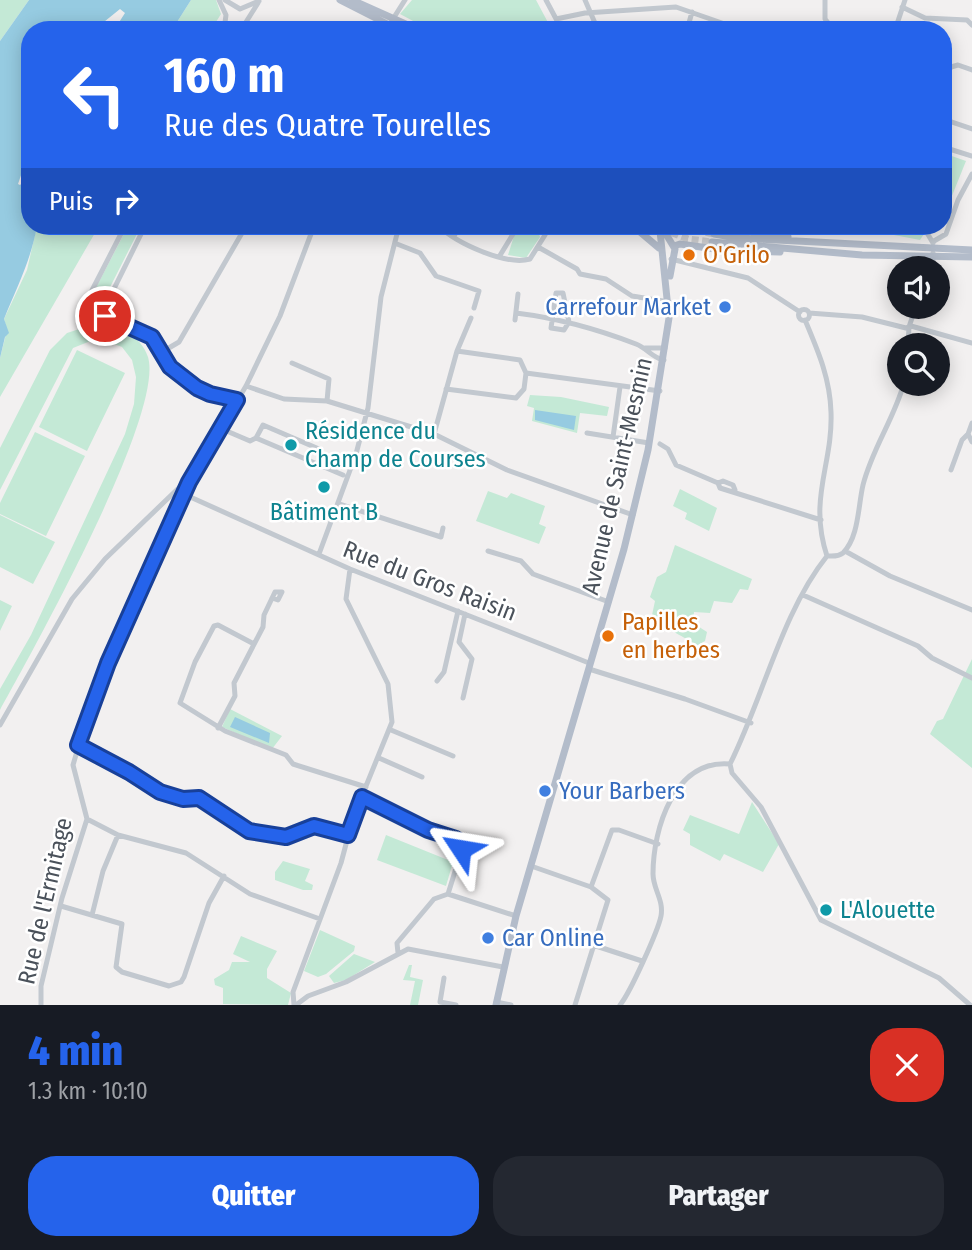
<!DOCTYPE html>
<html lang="fr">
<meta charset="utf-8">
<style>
:root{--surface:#171b24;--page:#242831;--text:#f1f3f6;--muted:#9ea1a6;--accent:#2563eb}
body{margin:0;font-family:"Fira Sans Condensed",sans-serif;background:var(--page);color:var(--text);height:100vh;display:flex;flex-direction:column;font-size:26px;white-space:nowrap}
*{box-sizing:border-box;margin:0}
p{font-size:23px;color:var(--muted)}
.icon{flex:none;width:38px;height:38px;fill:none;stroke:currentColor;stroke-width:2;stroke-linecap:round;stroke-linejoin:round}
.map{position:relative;height:1005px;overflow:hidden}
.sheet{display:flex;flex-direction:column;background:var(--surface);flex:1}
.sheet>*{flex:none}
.hud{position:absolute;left:21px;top:21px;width:931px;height:214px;border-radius:28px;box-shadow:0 4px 18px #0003;background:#2563eb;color:#fff;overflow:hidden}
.tools{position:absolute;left:887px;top:256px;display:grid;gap:14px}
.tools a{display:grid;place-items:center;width:63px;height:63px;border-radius:50%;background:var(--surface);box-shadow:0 4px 18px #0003;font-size:35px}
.pin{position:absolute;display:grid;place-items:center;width:60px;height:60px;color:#fff;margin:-30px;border:4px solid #fff;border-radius:50%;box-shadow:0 2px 7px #0007}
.me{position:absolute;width:77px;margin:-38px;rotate:303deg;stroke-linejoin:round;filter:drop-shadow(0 0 5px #0008)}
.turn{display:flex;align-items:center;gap:24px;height:147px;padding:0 28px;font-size:32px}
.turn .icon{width:91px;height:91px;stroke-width:2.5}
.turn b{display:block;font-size:49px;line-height:60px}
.then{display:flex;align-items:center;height:66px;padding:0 28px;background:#0003;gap:14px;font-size:26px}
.round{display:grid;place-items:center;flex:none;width:74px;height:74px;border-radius:28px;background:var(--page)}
.head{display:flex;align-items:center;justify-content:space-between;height:119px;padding:0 28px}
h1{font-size:42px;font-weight:800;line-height:52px;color:var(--accent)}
.action{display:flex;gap:14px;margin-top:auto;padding:14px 28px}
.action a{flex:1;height:80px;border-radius:28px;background:var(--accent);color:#fff;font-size:28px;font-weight:800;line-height:80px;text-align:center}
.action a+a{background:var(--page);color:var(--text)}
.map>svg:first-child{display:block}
</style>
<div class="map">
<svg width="972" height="1005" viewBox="0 0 972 1005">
<rect width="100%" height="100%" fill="#f2f0f0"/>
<path fill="#c4e9d6" d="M 0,0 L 29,0 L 0,41 Z
M 191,0 L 216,0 L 221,14 L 211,30 L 172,30 Z
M 412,0 L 536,0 L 552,30 L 430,30 L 400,14 Z
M 943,153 L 966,161 L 943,218 Z
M 37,226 L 99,226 L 0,397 L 0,358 L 7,330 L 4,319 L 27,270 Z
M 128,226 L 141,226 L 102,303 L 95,310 L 88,303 Z
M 523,226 L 538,231 L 540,237 L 526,258 L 508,255 L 514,236 Z
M 847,226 L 918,226 L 924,234 L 920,240 Z
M 98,323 C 118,326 141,335 148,357 C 165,414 32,652 0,710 L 0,689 L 31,635 L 125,434 L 134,404 L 136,377 L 132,360 L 122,347 L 98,338 L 73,348 L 0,490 L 0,448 L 50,350 L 67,333 Z
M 77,350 L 125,373 L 87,451 L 39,427 Z
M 530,395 L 561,397 L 609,407 L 607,416 L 580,413 L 577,433 L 532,421 L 534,408 L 527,406 Z
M 35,432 L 85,456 L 46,536 L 0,514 L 0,503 Z
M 680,489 L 717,508 L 709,531 L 685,519 L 687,513 L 673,506 Z
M 488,491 L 507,498 L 511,493 L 545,506 L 539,524 L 546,527 L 539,544 L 476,521 Z
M 0,515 L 55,542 L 33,584 L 0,567 Z
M 675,545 L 752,579 L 748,590 L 740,589 L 732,603 L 714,601 L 710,613 L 694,612 L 693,623 L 707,632 L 705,641 L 696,646 C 681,633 663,630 652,615 L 655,601 L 650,597 L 657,577 L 666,572 Z
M 0,600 L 12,606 L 0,631 Z
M 972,659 L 972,768 L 930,734 L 937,721 L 943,719 Z
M 230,709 L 282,736 L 272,749 L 222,727 Z
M 752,802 L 779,844 L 763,872 L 724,854 L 720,861 L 690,845 L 690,834 L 683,830 L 690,815 L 739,834 Z
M 386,835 L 453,862 L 446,886 L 377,860 Z
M 283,861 L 310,869 L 305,881 L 313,885 L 312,890 L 303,890 L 275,880 L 275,872 Z
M 320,930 L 355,946 L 354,951 L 326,974 L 318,977 L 304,971 Z
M 241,936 L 277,951 L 267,969 L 267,978 L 291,993 L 288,1005 L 223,1004 L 223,988 L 215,985 L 214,979 L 229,970 L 232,962 L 250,962 L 233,954 Z
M 354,954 L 375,962 L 346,980 L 334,983 L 329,976 Z
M 409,965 L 412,965 L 410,977 L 423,980 L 418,1005 L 410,1005 L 415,981 L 403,980 Z"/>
<path fill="#96cbe1" d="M 29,0 L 191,0 L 172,30 L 106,30 L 116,27 L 125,13 L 120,9 L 94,30 L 30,30 L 30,149 L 18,184 L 20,185 L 30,175 L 30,226 L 37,226 C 31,260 17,287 4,319 L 9,333 L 5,337 L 0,358 L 0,41 Z
M 535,410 L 576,416 L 574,430 L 535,420 Z
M 235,717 L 270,733 L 269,743 L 230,727 Z"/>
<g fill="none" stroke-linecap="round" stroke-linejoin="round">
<path stroke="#d0d0d2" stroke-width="7" stroke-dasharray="7 3.5" stroke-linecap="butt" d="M 675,226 L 714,234
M 662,229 L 688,239 L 712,242"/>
<path stroke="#c2c8cf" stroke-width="5" d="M 219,0 L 226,15 L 224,30
M 225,0 L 240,9 L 259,1
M 546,0 L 562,30
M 585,0 L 598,30
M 825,0 L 825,19 L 834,30
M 902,7 L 925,18 L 967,20 L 972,25
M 556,19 L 585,13 L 676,7 L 742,30
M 241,30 L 258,3
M 386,30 L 405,0
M 687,30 L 692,12
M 895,30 L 905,0
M 943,80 L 951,67 L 958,65 L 972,70
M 943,119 L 972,129
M 943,147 L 972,156
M 125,226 L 85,304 L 95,312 L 102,313 L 152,337 L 170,367 L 197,388 L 210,395 L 238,400
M 439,226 C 456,243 506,266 530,259 L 545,235 L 537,226
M 923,226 L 933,243
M 454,236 L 460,226
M 934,241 L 946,234 L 958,200 L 972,174
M 397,244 L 420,253 L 436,276 L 479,291 L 474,308
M 538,247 L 577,269 L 580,274 L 606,279 L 632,296 L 669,302
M 499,257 L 518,226
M 671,259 L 748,278 L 800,312
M 933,268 L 933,253
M 556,293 L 563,293 L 569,322 L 564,330 L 551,328 Z
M798.5 315a5.5 5.5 0 1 1 11 0a5.5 5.5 0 1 1-11 0Z
M 102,313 L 145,226
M 516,313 C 557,318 597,329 636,344 C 647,348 652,358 664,360
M 809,313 L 862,317 L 906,328 L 911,326 L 972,343
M 515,320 L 518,294
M 805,320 C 818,351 830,378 831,412 C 833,465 808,498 827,556
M 908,345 L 909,327 L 916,306
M 645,348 L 665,348
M 457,351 L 520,360 L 526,373
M 162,352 L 179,342 L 246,226
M 292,363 L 329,379 L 327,401
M 246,386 L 284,399 L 327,401 L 434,434 L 507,470 L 633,515
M 446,389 L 516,398 L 524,389 L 526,373 L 660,391
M 972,423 L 968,434 L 972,442
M 222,429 L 250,441 L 256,438 L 343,475
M 587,433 L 649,443
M 434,434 L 457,351 L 471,318
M 613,437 L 620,387
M 256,438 L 263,425 L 319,449
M 660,444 L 668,449 L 676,465 L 718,483 L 720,488 L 821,520
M 951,470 L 962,440 L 968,434
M 718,483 L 723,481 L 733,485 L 735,490
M 177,491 L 350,569 L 589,663
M 339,504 L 441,537 L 443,528
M 488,551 L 521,561 L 533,574 L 609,602
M 845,551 L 890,576 L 972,610
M 319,554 L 356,454 L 368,408 L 381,297 L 399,226
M 827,556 C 833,556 838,557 843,553 C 859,537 858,506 863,485 C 872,449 894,419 904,383
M 803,595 L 918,646 L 932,658 L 972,678
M 254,644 L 218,625 L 214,626 L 195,662 L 180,703 L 225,731 L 286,755 L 293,764 L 366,787
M 589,669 L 685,699 L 751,723
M 437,681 L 444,672 L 458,611
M 463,698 L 472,659 L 459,642 L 465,614
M 0,725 L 72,599 L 105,559 L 187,480
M 218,728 L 235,696 L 234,683 L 263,627 L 264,615 L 275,592 L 282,592 L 278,600 L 272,598
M 391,730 L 453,756
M 78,745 L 129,772 L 160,792 L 183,799 L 199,798 L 249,831 L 287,837 L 315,826 L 348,835
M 379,758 L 422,777
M 730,764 L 732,773 L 761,807 L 821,920 L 939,978 L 970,1005
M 730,764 C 763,698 782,612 827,556
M 362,797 L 458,840 L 462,849 L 448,894
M 87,819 L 118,835 L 186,853 L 250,894 L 320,919
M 531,866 L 591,887 L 608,900 L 575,1005
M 591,887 L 612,830 L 619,830 L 658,844
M 61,906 L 122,924 L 116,967 L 122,972 L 169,986 L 181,982 L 184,977 L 209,903 L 224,876
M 92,915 L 103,871 L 118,835
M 593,945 L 642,961
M 398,953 L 397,943 L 434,899 L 448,894 L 516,916
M 444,978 L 440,1002 L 456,1005
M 496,1002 L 511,1005
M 41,1005 L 41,986 L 62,898 L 87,819 L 73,765 L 88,714 L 189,482 L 246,386 L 280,316 L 314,226
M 294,1005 L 293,992 L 341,863 L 353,818 L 392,722 L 388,684 L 346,599 L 350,569
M 296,1005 L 308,996 L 346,982 L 408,949 L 503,967
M 620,1005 C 630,993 658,931 661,916 C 664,900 653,889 653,874 C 653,829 674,759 730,764"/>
<path stroke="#b3bcca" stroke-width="7" d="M 340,0 L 399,30
M 352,0 L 419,30
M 633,226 L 659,248
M 714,226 L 788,237
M 666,234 L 675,249 L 670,276
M 714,234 L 738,238 L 972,250
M 712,242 L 862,255 L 972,257
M 674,246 L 680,244 L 722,250 L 780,252
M 496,1005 L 516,916 L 624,549 L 648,450 L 669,318 L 660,231"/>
<path stroke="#b3bcca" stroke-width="7" d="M 658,226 L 660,231
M 664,226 L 666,234"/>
</g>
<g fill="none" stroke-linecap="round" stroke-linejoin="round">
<defs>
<path id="route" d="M 105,316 L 152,337 L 170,367 L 197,388 L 210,394 L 237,400 L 189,482 L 108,663 L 78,745 L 129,772 L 160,792 L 183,799 L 199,798 L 249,831 L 286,837 L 314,826 L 348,835 L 362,797 L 428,830 L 456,839 L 461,849"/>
</defs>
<use href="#route" stroke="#184099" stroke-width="18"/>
<use href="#route" stroke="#2563eb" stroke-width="12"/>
</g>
<g fill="#e8710a" stroke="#fff" stroke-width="2.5">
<circle cx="689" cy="255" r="7"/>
<circle cx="608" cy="636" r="7"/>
</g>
<g fill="#3f7fe0" stroke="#fff" stroke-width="2.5">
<circle cx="725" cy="307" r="7"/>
<circle cx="545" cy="791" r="7"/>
<circle cx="488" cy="938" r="7"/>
</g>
<g fill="#0f9aa8" stroke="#fff" stroke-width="2.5">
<circle cx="291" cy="445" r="7"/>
<circle cx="324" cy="487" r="7"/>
<circle cx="826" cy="910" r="7"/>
</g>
<g text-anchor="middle" stroke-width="5" stroke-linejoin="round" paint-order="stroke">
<g font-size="24" fill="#c56008" stroke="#fff" text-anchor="start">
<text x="703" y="263">O'Grilo</text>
<text x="622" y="630">Papilles<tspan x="622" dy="28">en herbes</tspan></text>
</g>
<g font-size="24" fill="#366cbe" stroke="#fff" text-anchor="start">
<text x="711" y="315" text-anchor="end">Carrefour Market</text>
<text x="559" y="799">Your Barbers</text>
<text x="502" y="946">Car Online</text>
</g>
<g font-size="24" fill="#0d838f" stroke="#fff" text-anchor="start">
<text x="305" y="439">Résidence du<tspan x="305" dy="28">Champ de Courses</tspan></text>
<text x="324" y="520" text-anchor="middle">Bâtiment B</text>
<text x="840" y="918">L'Alouette</text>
</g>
<g font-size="24" fill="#4a515a" stroke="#fff">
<text transform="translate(617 476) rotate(-77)" y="8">Avenue de Saint-Mesmin</text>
<text transform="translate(430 581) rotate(21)" y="8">Rue du Gros Raisin</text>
<text transform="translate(45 901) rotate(-77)" y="8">Rue de l'Ermitage</text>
</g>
</g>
</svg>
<div class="tools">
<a><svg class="icon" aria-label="sound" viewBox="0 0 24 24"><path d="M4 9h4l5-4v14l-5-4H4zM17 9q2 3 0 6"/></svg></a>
<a><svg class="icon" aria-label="search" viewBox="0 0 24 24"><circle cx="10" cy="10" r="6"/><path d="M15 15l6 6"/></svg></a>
</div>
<div class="pin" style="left:105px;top:316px;background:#d93025"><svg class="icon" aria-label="arrive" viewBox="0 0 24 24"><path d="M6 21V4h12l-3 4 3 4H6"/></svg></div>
<svg class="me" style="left:461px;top:849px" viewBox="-20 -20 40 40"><path d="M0-17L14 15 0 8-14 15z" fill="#2563eb" stroke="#fff" stroke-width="4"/></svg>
<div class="hud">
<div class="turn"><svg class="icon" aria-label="left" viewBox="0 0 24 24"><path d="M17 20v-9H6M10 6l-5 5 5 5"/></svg><div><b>160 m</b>Rue des Quatre Tourelles</div></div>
<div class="then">Puis<svg class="icon" aria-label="right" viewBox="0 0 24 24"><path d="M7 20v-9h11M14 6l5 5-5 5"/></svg></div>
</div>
</div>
<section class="sheet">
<div class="head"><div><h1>4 min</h1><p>1.3 km · 10:10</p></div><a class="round" style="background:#d93025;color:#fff"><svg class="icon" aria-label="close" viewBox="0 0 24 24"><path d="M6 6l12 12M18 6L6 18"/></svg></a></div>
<div class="action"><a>Quitter</a><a>Partager</a></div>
</section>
